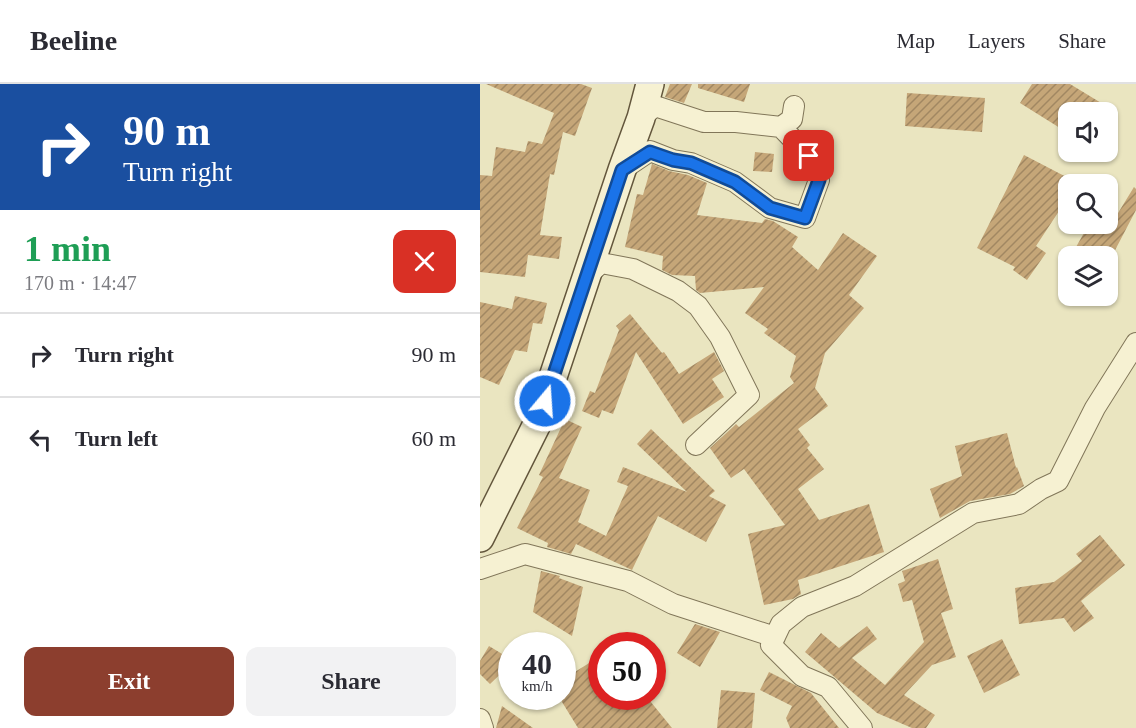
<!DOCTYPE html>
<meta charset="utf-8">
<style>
:root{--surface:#fff;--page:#f2f2f3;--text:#2b2b33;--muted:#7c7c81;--line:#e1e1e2;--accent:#8c3e2e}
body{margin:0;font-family:Georgia,serif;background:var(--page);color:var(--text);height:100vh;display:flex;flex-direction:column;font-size:22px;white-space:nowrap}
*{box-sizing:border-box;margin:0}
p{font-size:20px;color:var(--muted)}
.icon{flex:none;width:33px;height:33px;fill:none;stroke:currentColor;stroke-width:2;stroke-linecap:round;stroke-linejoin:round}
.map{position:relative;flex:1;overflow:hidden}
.panel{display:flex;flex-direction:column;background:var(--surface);width:480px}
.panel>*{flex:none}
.hud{background:#1a4fa0;color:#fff;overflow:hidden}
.fabs{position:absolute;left:578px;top:18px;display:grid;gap:12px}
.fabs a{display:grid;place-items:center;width:60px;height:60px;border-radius:12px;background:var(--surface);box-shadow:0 2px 4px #0004;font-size:30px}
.speed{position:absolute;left:18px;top:548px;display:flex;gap:12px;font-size:30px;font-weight:700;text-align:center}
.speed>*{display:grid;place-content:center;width:78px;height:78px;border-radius:50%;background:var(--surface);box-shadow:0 2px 4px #0004;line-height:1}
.speed small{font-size:15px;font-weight:400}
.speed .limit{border:9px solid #d22;background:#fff;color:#111}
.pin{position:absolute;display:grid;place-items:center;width:51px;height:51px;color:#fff;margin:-26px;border-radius:12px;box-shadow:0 3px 9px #0006}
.me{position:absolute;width:66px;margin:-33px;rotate:18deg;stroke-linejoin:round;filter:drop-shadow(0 0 4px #0008)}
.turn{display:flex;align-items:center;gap:21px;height:126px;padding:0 24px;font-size:27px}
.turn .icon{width:78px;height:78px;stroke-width:2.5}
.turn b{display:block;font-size:42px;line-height:51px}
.round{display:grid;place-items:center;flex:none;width:63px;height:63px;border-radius:12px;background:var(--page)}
.summary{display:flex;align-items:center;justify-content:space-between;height:102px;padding:0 24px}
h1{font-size:36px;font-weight:700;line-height:45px;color:#1e9e55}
.primary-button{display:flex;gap:12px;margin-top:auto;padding:12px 24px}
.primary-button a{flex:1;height:69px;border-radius:12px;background:var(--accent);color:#fff;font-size:24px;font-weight:700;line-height:69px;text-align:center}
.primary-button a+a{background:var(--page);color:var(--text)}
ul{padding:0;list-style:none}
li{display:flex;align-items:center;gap:18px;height:84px;padding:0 24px;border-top:2px solid var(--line)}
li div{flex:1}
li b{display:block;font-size:22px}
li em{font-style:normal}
header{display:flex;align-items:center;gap:36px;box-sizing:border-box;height:84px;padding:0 30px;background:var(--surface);border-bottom:2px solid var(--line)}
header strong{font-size:28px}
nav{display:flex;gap:33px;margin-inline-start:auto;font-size:21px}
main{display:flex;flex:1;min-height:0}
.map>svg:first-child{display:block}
</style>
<header>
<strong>Beeline</strong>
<nav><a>Map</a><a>Layers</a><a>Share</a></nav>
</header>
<main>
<section class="panel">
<div class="hud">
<div class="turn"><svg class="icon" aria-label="right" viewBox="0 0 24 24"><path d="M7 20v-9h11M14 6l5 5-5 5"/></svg><div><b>90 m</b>Turn right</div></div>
</div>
<div class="summary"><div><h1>1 min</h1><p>170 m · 14:47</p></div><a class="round" style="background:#d93025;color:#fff"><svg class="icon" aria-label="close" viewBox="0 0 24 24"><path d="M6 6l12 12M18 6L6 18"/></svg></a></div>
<ul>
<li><svg class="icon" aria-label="right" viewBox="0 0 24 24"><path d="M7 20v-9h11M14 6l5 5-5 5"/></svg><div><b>Turn right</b></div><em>90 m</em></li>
<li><svg class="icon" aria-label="left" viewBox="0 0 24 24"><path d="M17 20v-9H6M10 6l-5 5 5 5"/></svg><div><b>Turn left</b></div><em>60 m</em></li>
</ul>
<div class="primary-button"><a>Exit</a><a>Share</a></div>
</section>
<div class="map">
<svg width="656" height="644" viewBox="0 0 656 644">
<defs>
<pattern id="building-hatch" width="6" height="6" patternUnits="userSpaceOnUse" patternTransform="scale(1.5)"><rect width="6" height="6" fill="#c5a678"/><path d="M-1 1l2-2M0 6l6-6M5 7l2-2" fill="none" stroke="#a18762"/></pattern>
</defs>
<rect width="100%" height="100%" fill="#eae5c0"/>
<path fill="url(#building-hatch)" d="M 6,0 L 101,0 L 112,4 L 95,52 L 83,48 L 74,91 L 70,90 L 60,151 L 82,153 L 79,175 L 48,171 L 45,193 L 0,188 L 0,91 L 12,92 L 16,63 L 45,68 L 48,57 L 62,60 L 74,29 Z
M 190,0 L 212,0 L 204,19 L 185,13 Z
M 218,0 L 270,0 L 264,18 L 218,4 Z
M 552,0 L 590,0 L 636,28 L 588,28 L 588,49 L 540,19 Z
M 427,9 L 505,14 L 502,48 L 425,42 Z
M 275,68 L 294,70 L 292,88 L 273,87 Z
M 544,71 L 594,97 L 593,100 L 588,100 L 588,110 L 583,121 L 556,162 L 566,169 L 547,196 L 533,186 L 535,183 L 497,164 Z
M 172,80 L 189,87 L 208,91 L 227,99 L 217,131 L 282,139 L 285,135 L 293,137 L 318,153 L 312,163 L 338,186 L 363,149 L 397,172 L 369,211 L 384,224 L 345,269 L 335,304 L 348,322 L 318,345 L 330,361 L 327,364 L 344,385 L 318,405 L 339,436 L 389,420 L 404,468 L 318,496 L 321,510 L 313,515 L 284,521 L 268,450 L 305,441 L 264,385 L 251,394 L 230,364 L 254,342 L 256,340 L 259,343 L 314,299 L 310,293 L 316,272 L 284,249 L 288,245 L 265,229 L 284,203 L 220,209 L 216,206 L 215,192 L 192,191 L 182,186 L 183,172 L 145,163 L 157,110 L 163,111 Z
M 654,103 L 656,105 L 656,126 L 632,172 L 591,172 L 609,140 L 613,140 L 627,147 Z
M 35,212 L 67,219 L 62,240 L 53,239 L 47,268 L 35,266 L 19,301 L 0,293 L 0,218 L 32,225 Z
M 150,230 L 182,269 L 184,268 L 199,290 L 234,268 L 244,287 L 232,295 L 244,313 L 203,340 L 156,268 L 133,330 L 122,326 L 119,334 L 102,327 L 110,307 L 115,309 L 139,246 L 136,242 Z
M 85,335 L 102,343 L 79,394 L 110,406 L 98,438 L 126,452 L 148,402 L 137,398 L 143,383 L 207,408 L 157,360 L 171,345 L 235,407 L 229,412 L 246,421 L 226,458 L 178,432 L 152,486 L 96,460 L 91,470 L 67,463 L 68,459 L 37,444 L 63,393 L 59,391 Z
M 527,349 L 536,384 L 537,383 L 544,402 L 530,410 L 490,417 L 460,434 L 450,405 L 482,392 L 475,362 Z
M 620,451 L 645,481 L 601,517 L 614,534 L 594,548 L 584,534 L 539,540 L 535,504 L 574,498 L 602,477 L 596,470 Z
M 458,475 L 473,525 L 461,529 L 476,573 L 452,581 L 424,611 L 455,631 L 446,644 L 432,644 L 397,629 L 325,568 L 341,549 L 359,564 L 387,542 L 397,555 L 372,574 L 405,601 L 444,558 L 432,516 L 423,518 L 418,500 L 425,497 L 422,487 Z
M 61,487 L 80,492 L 79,494 L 103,503 L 92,552 L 53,528 Z
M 215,540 L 240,548 L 220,583 L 197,569 Z
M 522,555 L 540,591 L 504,609 L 487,572 Z
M 9,562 L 32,576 L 32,579 L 10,600 L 0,590 L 0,577 Z
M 122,571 L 122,612 L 166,612 L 192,644 L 98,644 L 82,618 L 82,596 Z
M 289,588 L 331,609 L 359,644 L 310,644 L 306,634 L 312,622 L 280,606 Z
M 241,606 L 275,609 L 272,644 L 237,644 Z
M 22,622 L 53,644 L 16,644 Z"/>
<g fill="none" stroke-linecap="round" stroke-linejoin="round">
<defs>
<path id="minor" d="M 161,34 L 175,22 L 224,38 L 256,38 L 301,43 L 312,35 L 314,22
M 142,86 L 170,67 L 193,76 L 211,79 L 255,98 L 290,124 L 325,134 L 339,96 L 329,72 L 301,43
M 106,193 L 121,179 L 153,185 L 198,207 L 218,222 L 240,253 L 269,311 L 216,361
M 0,485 L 45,470 L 148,497 L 193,520 L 295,553
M 0,635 L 3,644
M 382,644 L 348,603 L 322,592 L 291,561 L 301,540 L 322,523 L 375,502 L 493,429 L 539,420 L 561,405 L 578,397 L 615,324 L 656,259"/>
<path id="secondary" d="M 0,454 L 58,338 L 142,86 L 161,34 L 170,0"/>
</defs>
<use href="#minor" stroke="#817659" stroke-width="22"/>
<use href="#secondary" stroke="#63563c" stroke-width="30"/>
<use href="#minor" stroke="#f6f1d2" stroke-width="20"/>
<use href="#secondary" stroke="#f6f1d2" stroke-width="27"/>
</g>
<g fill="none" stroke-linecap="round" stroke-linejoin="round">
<defs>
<path id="route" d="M 65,317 L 142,86 L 170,68 L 193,76 L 211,79 L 255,98 L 290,124 L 325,134 L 339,96 L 329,72"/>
</defs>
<use href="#route" stroke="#114b97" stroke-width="15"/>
<use href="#route" stroke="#1a73e8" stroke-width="10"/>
</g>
</svg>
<div class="fabs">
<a><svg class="icon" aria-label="sound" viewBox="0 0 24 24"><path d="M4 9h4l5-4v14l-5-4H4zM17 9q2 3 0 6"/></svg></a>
<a><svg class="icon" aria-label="search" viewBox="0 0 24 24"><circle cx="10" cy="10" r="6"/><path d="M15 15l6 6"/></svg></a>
<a><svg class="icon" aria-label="layers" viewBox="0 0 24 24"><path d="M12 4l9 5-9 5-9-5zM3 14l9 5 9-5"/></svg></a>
</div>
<div class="speed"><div>40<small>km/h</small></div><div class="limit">50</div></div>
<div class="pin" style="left:329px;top:72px;background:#d93025"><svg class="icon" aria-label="arrive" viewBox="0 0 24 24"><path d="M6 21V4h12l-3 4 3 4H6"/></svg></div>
<svg class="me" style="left:65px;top:317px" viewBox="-20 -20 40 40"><circle r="17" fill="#1a73e8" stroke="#fff" stroke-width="3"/><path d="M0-11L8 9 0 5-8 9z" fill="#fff"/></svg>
</div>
</main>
